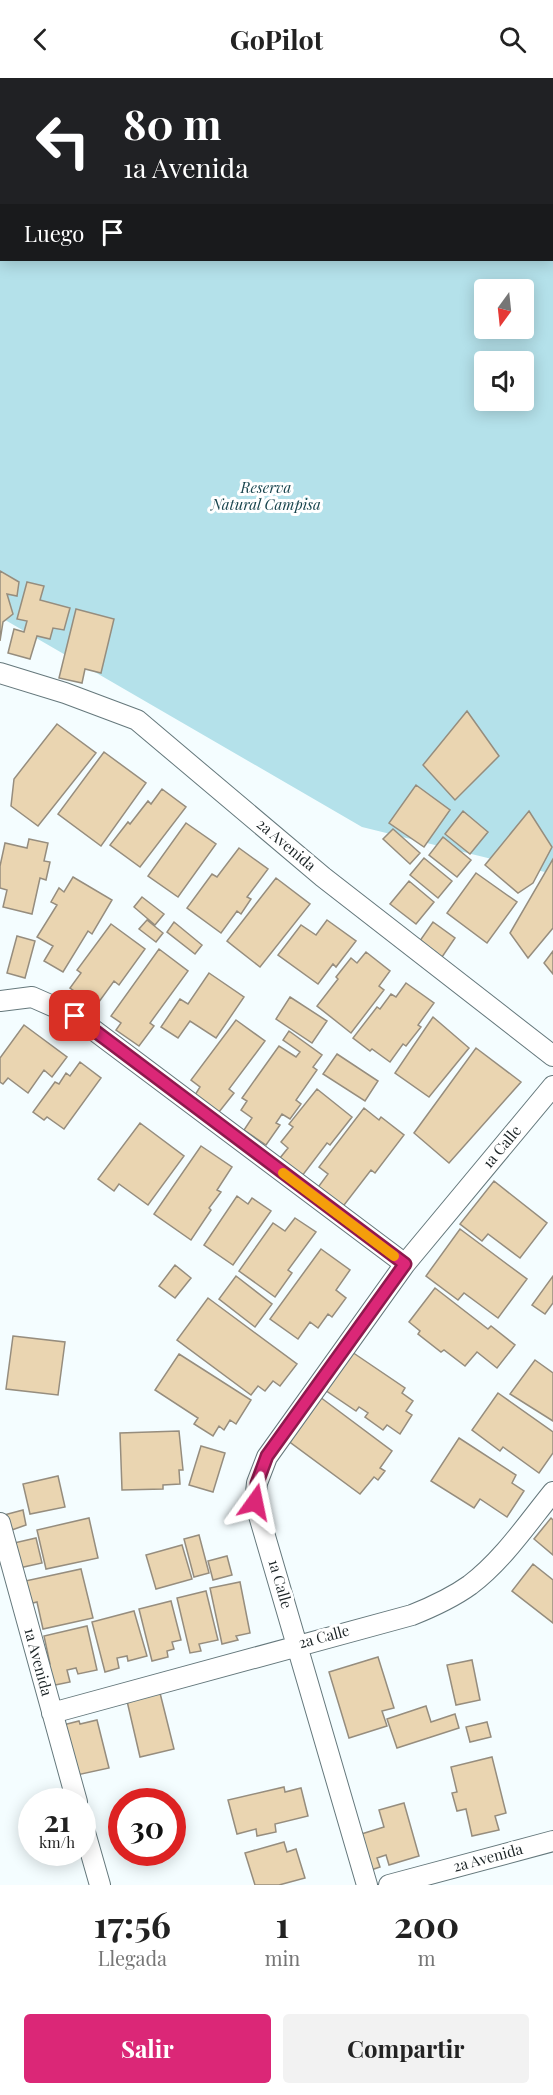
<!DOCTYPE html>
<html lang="es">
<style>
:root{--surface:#fff;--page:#f2f2f2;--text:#222;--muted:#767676;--accent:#db2777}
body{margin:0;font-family:"Playfair Display",serif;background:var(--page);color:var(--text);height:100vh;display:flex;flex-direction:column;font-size:22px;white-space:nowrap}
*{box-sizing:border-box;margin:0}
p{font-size:20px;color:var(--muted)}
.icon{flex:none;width:33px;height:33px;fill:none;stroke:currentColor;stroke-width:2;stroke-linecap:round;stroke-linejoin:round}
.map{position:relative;height:1807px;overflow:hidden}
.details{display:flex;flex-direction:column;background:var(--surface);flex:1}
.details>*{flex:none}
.hud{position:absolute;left:0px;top:0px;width:554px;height:183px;box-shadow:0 3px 15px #0003;background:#202124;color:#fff;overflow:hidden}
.needle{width:39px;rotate:195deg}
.buttons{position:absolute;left:474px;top:201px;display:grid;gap:12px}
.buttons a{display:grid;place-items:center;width:60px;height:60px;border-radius:6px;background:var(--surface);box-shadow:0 3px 15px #0003;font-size:30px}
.speed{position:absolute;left:18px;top:1710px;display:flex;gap:12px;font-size:30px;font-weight:700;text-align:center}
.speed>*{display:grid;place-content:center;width:78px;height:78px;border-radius:50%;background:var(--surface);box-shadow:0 3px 15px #0003;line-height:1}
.speed small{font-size:15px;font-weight:400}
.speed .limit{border:9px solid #d22;background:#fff;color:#111}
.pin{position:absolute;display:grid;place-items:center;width:51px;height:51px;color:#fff;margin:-26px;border-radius:12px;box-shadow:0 3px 9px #0006}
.me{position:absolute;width:66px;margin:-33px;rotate:12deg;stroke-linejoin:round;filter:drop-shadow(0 0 4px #0008)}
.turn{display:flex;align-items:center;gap:21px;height:126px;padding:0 24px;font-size:27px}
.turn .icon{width:78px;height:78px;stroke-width:2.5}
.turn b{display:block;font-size:42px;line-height:51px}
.then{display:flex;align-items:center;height:57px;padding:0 24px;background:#0003;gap:12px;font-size:22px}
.eta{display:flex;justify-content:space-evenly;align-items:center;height:102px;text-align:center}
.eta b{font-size:36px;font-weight:700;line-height:42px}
.action{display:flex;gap:12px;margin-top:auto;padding:12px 24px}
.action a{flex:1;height:69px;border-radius:6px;background:var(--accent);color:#fff;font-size:24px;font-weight:700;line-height:69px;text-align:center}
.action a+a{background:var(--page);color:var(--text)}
header{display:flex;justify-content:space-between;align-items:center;height:78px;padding:0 24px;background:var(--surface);font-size:27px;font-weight:700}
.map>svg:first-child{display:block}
</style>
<header><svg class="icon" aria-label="back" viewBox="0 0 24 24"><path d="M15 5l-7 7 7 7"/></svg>GoPilot<svg class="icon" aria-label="search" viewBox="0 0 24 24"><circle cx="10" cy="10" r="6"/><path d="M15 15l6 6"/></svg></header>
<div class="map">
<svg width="553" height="1807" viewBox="0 0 553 1807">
<rect width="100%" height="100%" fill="#f4fdff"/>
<path fill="#b4e1ea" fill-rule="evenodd" d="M 0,0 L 553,0 L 553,796 L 362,749 L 0,539 ZM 2,2 L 552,2 L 552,182 L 2,182 ZM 484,212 L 524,212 L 524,250 L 484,250 ZM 484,284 L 524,284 L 524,322 L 484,322 Z"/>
<path fill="#ead5b1" stroke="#968d7e" stroke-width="1.5" d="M 0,493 L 19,504 L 17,518 L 7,516 L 13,536 L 3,544 L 0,563 Z
M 27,504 L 44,508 L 40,522 L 70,530 L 64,552 L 53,550 L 50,561 L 37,558 L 30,581 L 8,575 L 14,551 L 24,554 L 27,543 L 17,541 Z
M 76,531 L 114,541 L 101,595 L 85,591 L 82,605 L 59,600 Z
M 467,633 L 499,678 L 455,722 L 423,687 Z
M 57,646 L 96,675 L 38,748 L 11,728 L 14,701 Z
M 104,674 L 146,705 L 101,768 L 58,736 Z
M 416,707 L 450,732 L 424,769 L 389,745 Z
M 162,711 L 186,729 L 140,789 L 110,767 L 128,744 L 130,746 L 148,723 L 151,726 Z
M 463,733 L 488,754 L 470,776 L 445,756 Z
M 529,733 L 552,769 L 533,805 L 518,815 L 485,787 Z
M 186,745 L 216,766 L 178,819 L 148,798 Z
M 393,751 L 420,775 L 410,786 L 383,761 Z
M 443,759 L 471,782 L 457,799 L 429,777 Z
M 29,761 L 48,765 L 44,783 L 50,784 L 46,802 L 40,800 L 32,836 L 3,829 L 7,812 L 0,810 L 0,788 L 5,765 L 27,770 Z
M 239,770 L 268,791 L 247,819 L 251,821 L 241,836 L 237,833 L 221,855 L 187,830 L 212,796 L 217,799 Z
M 424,780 L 452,803 L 438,820 L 410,797 Z
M 553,781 L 553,850 L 528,880 L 510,855 Z
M 476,795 L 517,824 L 487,865 L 447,835 Z
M 73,799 L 112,822 L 92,856 L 88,853 L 63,894 L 44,883 L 53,868 L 37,859 L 57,827 L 51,824 L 59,810 L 64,814 Z
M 276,800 L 310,826 L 260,889 L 227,863 Z
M 409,803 L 434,824 L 416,846 L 390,826 Z
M 142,819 L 164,836 L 155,847 L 134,829 Z
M 147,842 L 163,855 L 156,864 L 139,851 Z
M 327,842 L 356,863 L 336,889 L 333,886 L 318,906 L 278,877 L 301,847 L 316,857 Z
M 174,844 L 202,867 L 195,876 L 167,854 Z
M 433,844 L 455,860 L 440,882 L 417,867 Z
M 111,846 L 145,871 L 119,907 L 114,903 L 96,928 L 70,910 L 81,895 L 77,892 Z
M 17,858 L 35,863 L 25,900 L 7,895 Z
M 159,871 L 188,893 L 150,945 L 154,948 L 139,968 L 116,952 L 121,945 L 111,938 Z
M 553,873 L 553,896 L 544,885 Z
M 366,874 L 390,893 L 379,908 L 384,912 L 351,955 L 317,928 L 338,901 L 336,899 L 351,880 L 357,885 Z
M 209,895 L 244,919 L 216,960 L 190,943 L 178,960 L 161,949 L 180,921 L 188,926 Z
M 406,905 L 434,925 L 418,947 L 421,949 L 406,968 L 403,966 L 390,984 L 372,971 L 370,973 L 353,960 L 377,929 L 380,931 L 391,916 L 396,919 Z
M 290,919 L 327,943 L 312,965 L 276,941 Z
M 433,939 L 469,970 L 429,1019 L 395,995 Z
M 236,942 L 265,963 L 229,1011 L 234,1015 L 219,1034 L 195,1017 L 200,1009 L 191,1002 Z
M 24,947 L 67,979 L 52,999 L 44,992 L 28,1015 L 8,1000 L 3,1006 L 0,1004 L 0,980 Z
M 289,953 L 322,977 L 313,989 L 317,992 L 296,1022 L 301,1026 L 290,1041 L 282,1036 L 276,1045 L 280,1047 L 266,1067 L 244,1052 L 252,1040 L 241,1032 L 247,1023 L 242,1020 L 279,968 L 296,979 L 300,974 L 283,962 Z
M 476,970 L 521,1004 L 449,1085 L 414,1055 Z
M 337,976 L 378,1003 L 365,1023 L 323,996 Z
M 80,984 L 101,1000 L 64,1051 L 47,1039 L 44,1042 L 33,1034 L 55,1004 L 59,1006 L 66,995 L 70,998 Z
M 317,1011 L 352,1039 L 330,1067 L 327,1065 L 302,1098 L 280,1080 L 288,1070 L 281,1064 L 293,1049 L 289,1046 Z
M 364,1030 L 379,1042 L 381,1039 L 404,1057 L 375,1095 L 371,1092 L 341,1131 L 316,1112 L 328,1096 L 319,1089 Z
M 140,1045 L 184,1078 L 148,1127 L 119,1106 L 114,1113 L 98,1101 Z
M 201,1068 L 232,1089 L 217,1112 L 221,1114 L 209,1130 L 211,1132 L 191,1162 L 154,1136 Z
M 494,1103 L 547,1145 L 520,1180 L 488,1156 L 482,1163 L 460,1146 Z
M 237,1118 L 248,1126 L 252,1120 L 271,1133 L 233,1187 L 204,1167 Z
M 295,1140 L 316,1154 L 288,1192 L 292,1195 L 275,1219 L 239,1193 L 273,1145 L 285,1153 Z
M 460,1151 L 527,1201 L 498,1240 L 464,1215 L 458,1222 L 426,1198 Z
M 321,1171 L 350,1192 L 336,1212 L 346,1220 L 332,1239 L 328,1236 L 318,1250 L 310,1244 L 298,1261 L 270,1241 Z
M 175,1187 L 191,1200 L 175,1220 L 159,1208 Z
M 236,1198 L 272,1226 L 255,1249 L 219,1221 Z
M 553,1198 L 553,1225 L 545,1236 L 532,1227 Z
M 435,1210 L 488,1251 L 491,1248 L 515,1267 L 497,1290 L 477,1274 L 465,1288 L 444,1272 L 441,1274 L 418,1256 L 420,1253 L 409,1244 Z
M 208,1220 L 297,1286 L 280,1308 L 273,1303 L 265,1313 L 258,1308 L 251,1317 L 177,1262 Z
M 13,1258 L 65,1264 L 58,1317 L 6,1311 Z
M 352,1274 L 405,1310 L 402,1315 L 413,1323 L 406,1333 L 412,1337 L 400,1356 L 387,1347 L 383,1352 L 365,1339 L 368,1335 L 359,1329 L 356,1333 L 325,1312 Z
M 179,1276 L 251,1322 L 236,1346 L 230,1342 L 224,1352 L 219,1348 L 213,1358 L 194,1346 L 198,1340 L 155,1312 Z
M 535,1282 L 553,1295 L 553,1343 L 510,1316 Z
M 498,1315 L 553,1354 L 553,1375 L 539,1395 L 503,1369 L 500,1373 L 472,1352 Z
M 320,1319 L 392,1373 L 380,1390 L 385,1393 L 378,1402 L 374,1399 L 360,1416 L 287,1362 Z
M 179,1353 L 183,1392 L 179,1392 L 180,1406 L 163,1407 L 163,1411 L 122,1412 L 120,1355 Z
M 459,1360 L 516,1397 L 512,1405 L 524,1413 L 507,1439 L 480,1421 L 474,1430 L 431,1403 Z
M 201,1368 L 225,1375 L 213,1414 L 189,1407 Z
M 58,1398 L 65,1429 L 30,1436 L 23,1406 Z
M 23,1432 L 26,1447 L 9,1453 L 4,1437 Z
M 89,1440 L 98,1480 L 46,1491 L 37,1452 Z
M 551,1440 L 553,1442 L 553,1477 L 534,1461 Z
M 199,1457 L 209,1495 L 194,1499 L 184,1461 Z
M 36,1460 L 42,1485 L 19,1490 L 14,1465 Z
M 182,1467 L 192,1501 L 156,1511 L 146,1477 Z
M 227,1478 L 232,1497 L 213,1502 L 208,1483 Z
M 533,1486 L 553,1502 L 553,1545 L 512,1513 Z
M 81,1491 L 93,1540 L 43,1551 L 37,1524 L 21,1528 L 16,1505 Z
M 240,1504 L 250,1555 L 236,1558 L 238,1562 L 222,1566 L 210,1510 Z
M 206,1513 L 218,1562 L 199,1566 L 201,1573 L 190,1575 L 177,1520 Z
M 171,1523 L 181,1562 L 172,1564 L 174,1571 L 167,1573 L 168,1579 L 152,1583 L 139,1531 Z
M 134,1533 L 147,1578 L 128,1583 L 127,1578 L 117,1580 L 119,1590 L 105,1594 L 92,1544 Z
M 87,1548 L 97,1592 L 78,1596 L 76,1590 L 67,1592 L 70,1604 L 50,1608 L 45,1587 L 50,1586 L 44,1558 Z
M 378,1579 L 394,1630 L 382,1633 L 387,1648 L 349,1660 L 329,1594 Z
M 472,1582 L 480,1622 L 456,1627 L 447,1587 Z
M 160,1615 L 174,1671 L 140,1679 L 127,1623 Z
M 426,1628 L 431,1644 L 455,1636 L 459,1650 L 397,1670 L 387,1641 Z
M 97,1642 L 109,1690 L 77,1697 L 59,1648 L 79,1643 L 80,1646 Z
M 487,1644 L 491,1659 L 470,1664 L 466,1649 Z
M 492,1679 L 506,1735 L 495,1738 L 499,1752 L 472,1758 L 466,1731 L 457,1733 L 452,1715 L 457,1714 L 451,1689 Z
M 284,1709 L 285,1714 L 301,1710 L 308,1738 L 275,1746 L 276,1754 L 257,1758 L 256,1751 L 237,1756 L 228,1722 Z
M 404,1725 L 419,1778 L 389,1787 L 386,1777 L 377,1780 L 380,1789 L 371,1792 L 355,1758 L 384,1749 L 379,1732 Z
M 284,1764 L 287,1774 L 296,1771 L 305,1800 L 279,1807 L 255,1807 L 245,1775 Z"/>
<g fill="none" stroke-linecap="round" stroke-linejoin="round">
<defs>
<path id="minor" d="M 0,595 L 65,615 L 137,642 L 323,799 L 553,978
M 0,923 L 32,919 L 75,938 L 405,1186
M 0,1445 L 77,1724
M 52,1635 L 412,1537 C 432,1529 452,1520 470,1507 C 503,1482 527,1446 553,1414
M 82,1744 L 100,1807
M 367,1807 L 255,1424 L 257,1405 L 267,1379 L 405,1186 L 553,1008
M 389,1807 L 553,1763"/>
</defs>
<use href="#minor" stroke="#65787c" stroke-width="22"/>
<use href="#minor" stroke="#fff" stroke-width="20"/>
</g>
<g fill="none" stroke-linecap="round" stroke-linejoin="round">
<defs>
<path id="route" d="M 75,938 L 405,1186 L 267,1378 L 257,1405 L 255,1424"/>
</defs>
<use href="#route" stroke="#8e194d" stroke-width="15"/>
<use href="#route" stroke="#db2777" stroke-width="10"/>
<path stroke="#f59e0b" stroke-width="10" d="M 283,1095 L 394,1178"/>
</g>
<g text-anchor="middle" stroke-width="6" stroke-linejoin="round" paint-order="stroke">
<g font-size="15" font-style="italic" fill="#18444d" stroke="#fff">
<text x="266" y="415">Reserva<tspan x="266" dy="17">Natural Campisa</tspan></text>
</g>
<g font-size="15" fill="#1c2426" stroke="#fff">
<text transform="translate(286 767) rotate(40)" y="5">2a Avenida</text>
<text transform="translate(502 1069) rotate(-50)" y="5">1a Calle</text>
<text transform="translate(280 1506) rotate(74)" y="5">1a Calle</text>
<text transform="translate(324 1559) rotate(-15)" y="5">2a Calle</text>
<text transform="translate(38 1584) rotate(75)" y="5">1a Avenida</text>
<text transform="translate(488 1780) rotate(-15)" y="5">2a Avenida</text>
</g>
</g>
</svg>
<div class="buttons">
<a><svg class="needle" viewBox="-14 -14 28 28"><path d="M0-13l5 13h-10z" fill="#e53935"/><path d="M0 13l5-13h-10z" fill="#767676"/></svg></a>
<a><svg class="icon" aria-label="sound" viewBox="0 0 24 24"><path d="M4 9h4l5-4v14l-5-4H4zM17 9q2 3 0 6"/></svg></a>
</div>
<div class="speed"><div>21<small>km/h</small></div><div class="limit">30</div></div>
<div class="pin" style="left:75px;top:938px;background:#d93025"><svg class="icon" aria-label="arrive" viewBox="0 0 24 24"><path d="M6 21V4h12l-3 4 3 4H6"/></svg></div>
<svg class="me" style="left:255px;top:1424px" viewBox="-20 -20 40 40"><path d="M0-17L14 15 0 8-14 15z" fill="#db2777" stroke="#fff" stroke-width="4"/></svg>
<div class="hud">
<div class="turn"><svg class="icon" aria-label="left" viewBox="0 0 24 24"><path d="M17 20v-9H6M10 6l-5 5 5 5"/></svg><div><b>80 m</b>1a Avenida</div></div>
<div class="then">Luego<svg class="icon" aria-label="arrive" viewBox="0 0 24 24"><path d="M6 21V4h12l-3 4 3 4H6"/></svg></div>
</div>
</div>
<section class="details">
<div class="eta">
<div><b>17:56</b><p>Llegada</p></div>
<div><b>1</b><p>min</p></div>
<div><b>200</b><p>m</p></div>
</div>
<div class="action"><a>Salir</a><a>Compartir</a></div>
</section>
